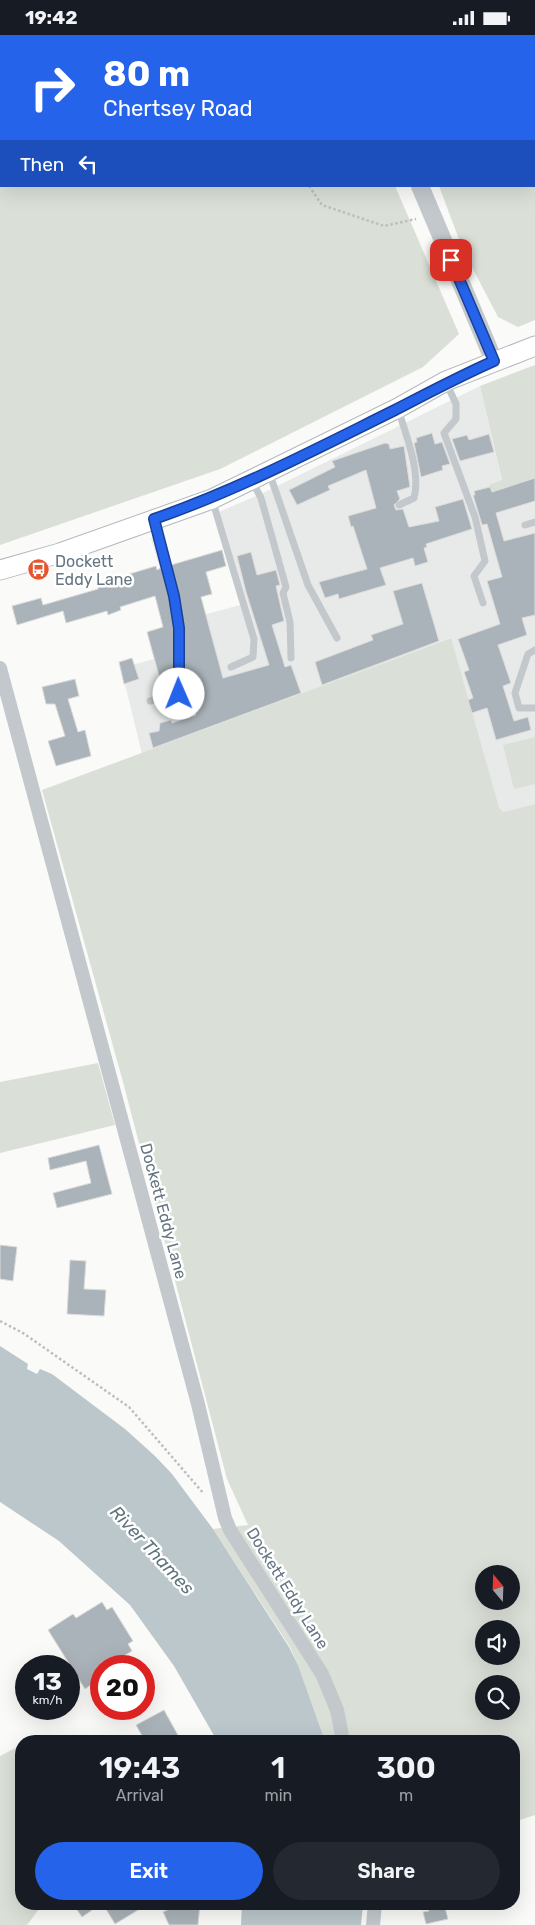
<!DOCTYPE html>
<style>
:root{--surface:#171b24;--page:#242831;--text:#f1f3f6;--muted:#9ea1a6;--accent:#2563eb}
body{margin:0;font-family:Rubik,sans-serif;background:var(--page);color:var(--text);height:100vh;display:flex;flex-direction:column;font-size:19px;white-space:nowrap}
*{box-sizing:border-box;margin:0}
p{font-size:16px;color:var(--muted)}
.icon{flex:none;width:28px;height:28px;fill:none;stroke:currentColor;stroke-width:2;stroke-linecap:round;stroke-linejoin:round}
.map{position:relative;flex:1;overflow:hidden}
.side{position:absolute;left:15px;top:1700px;width:505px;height:175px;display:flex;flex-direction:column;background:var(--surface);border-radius:20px;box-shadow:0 5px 20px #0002}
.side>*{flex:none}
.hud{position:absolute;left:0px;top:0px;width:535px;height:152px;box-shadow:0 5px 20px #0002;background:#2563eb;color:#fff;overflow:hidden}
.needle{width:32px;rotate:341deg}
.controls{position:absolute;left:475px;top:1530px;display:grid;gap:10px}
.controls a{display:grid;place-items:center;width:45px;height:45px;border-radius:50%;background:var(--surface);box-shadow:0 5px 20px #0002;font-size:25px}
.speed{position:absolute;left:15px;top:1620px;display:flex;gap:10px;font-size:25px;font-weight:700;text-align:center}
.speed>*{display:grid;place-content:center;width:65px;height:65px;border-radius:50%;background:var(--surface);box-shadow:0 5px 20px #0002;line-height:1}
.speed small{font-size:12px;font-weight:400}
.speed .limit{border:8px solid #d22;background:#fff;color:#111}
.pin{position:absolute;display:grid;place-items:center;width:42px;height:42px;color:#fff;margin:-21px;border-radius:10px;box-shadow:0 2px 8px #0006}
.me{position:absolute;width:55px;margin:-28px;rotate:359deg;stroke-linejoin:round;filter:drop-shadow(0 0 4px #0008)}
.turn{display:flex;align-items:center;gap:18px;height:105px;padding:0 20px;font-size:22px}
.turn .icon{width:65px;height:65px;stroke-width:2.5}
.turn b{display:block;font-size:35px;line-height:42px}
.then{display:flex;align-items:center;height:48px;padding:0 20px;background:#0003;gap:10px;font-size:19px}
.eta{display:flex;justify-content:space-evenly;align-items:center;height:85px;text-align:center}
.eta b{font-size:30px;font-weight:600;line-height:35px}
.action{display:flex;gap:10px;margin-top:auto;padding:10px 20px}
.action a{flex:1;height:58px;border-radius:30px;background:var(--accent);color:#fff;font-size:20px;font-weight:600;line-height:58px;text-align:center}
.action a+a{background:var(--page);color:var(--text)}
.status{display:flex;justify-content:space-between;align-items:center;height:35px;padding:0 25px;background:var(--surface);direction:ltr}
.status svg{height:14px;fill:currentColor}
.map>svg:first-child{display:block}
</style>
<div class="status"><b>19:42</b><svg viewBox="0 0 49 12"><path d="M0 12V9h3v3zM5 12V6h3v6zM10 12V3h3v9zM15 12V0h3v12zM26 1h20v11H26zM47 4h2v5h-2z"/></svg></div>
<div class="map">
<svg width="535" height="1890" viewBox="0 0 535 1890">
<rect width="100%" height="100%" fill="#fafaf8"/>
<path fill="#e8e9e9" d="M 480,351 L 502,446 L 535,443 L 535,769 L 503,777 L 499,772 L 450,603 L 142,719 L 121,633 L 154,624 L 148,601 L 164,596 L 166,574 L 171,572 L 151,503 L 160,498 L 185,585 L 240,570 L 214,479 L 265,457 Z"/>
<path fill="#dadfd7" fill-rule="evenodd" d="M 0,0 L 335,0 L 1,1 L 1,151 L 395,151 L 459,299 L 423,332 L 220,434 L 0,510 Z
M 381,0 L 535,0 L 535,285 L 518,292 L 498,282 L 463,215 L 439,151 L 534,151 L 534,1 Z
M 535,330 L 535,443 L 492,457 L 489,450 L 502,445 L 480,351 Z
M 451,603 L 499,772 L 503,777 L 535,769 L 535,1780 L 514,1787 L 514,1706 L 325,1706 L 298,1630 L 290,1612 L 213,1494 L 248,1490 L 227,1444 L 123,1047 L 42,755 ZM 484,1539 L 511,1539 L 511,1566 L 484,1566 ZM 484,1594 L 511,1594 L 511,1621 L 484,1621 ZM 484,1649 L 511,1649 L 511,1676 L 484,1676 Z
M 535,702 L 535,749 L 514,754 L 503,710 Z
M 98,1028 L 115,1090 L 0,1118 L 0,1047 Z
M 21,1710 L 21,1869 L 43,1869 L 27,1890 L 0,1890 L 0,1721 Z"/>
<path fill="#bbc7cb" d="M 0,1311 L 28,1329 L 27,1334 L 37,1339 L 40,1334 L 52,1339 L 125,1394 L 155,1421 L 172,1439 L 213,1494 L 289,1612 L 298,1630 L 325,1706 L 215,1706 L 216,1704 L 174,1631 L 130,1570 L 59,1506 L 0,1467 Z
M 242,1869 L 363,1869 L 361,1890 L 241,1890 Z"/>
<path fill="#aab3b9" stroke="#dcdcda" d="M 432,398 L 435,409 L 442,407 L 450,429 L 442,431 L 443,435 L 421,442 L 414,408 L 417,407 L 416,403 Z
M 489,399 L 494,417 L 460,426 L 452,404 L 467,400 L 469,405 Z
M 385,408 L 389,409 L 390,414 L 404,411 L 410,452 L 397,456 L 400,464 L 394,470 L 396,475 L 403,474 L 409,492 L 439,486 L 435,472 L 463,464 L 472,494 L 426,509 L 427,512 L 424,513 L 428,527 L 415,531 L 413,523 L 380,533 L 386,550 L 339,564 L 338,559 L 325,563 L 319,547 L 367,534 L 353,491 L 351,492 L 348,481 L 376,473 L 366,435 L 328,451 L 330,455 L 297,470 L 289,455 L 335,432 L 332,426 Z
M 535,443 L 535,466 L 496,478 L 504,506 L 535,498 L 535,580 L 522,583 L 527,600 L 498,610 L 511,648 L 503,651 L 514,686 L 528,682 L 531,695 L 496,705 L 487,673 L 472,678 L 468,665 L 473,663 L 464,637 L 469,635 L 458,604 L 500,589 L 487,546 L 502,542 L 487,489 L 482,490 L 473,460 L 475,460 L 474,456 L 490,452 L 492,457 Z
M 222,515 L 226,531 L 206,537 L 212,559 L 201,562 L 223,643 L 269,630 L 246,557 L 237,521 L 251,517 L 257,540 L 276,535 L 280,550 L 276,551 L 284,586 L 272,590 L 285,632 L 291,630 L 301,658 L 153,713 L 149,698 L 159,696 L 160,688 L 171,685 L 172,688 L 196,680 L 189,654 L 186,655 L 184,650 L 184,592 L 171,530 Z
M 156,531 L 157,535 L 161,533 L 169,562 L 174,593 L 174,645 L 161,648 L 147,597 L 163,592 L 155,561 L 120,572 L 121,575 L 108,580 L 107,576 L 66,588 L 63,576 L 17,590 L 12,571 L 41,563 L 43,570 L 98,554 L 98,552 L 120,544 L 119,542 Z
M 422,548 L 439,606 L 322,650 L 315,627 L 373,605 L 371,600 L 403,589 L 393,556 Z
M 132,623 L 139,644 L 124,649 L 119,627 Z
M 75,644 L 79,661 L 68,664 L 78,697 L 85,695 L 91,721 L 56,731 L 48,706 L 65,701 L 55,669 L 46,669 L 42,652 Z
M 99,1110 L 112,1159 L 57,1173 L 53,1158 L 91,1148 L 86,1126 L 50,1135 L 48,1123 Z
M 0,1210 L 17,1212 L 13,1246 L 0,1244 Z
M 70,1225 L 86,1226 L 84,1254 L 106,1255 L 104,1281 L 67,1279 Z
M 102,1567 L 107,1575 L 112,1572 L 133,1606 L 128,1609 L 132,1616 L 107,1631 L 101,1631 L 101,1643 L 85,1654 L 48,1595 L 73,1579 L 76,1583 Z
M 164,1675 L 179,1702 L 171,1706 L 145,1706 L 136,1690 Z
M 73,1869 L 101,1869 L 82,1882 Z
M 103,1869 L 148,1869 L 115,1889 Z
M 180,1869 L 200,1869 L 198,1890 L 169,1890 L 163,1877 Z
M 427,1869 L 444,1869 L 448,1884 L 426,1889 L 423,1877 L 429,1876 Z"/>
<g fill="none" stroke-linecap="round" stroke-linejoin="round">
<defs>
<path id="secondary" d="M 0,535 L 60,518 L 212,464 L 398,373 L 446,346 L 535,311"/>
</defs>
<use href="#secondary" stroke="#b3babf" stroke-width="21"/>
<path stroke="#bbbfc2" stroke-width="2.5" stroke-dasharray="2.5 2.5" stroke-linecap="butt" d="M 265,0 L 265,1
M 155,1 L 158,0
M 0,49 L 1,49
M 309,151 L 322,170 L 384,191 L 416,184
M 0,1286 L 23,1298 L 129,1372 L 204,1459"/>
<path stroke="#c3c8cc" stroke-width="7" d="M 446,347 L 456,369 L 456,384 L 444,398 L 475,482 L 485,526 L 474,541 L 483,568
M 398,374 C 406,399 421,438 414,463 L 399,470
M 269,437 L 308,550 L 337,603
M 252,446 L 261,463 L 286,552 L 283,558 L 290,587 L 291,623
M 212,464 L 254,604 L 253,622 L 231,632
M 525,490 L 535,487
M 535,615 L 528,619 L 515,658 L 519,673 L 535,673
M 150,666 L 179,659 L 179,593 L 174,561 L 154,485"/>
<path stroke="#c3c8cc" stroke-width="14" d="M 0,633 L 198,1369 L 225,1483 L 230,1495 L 322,1639 L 337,1675 L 343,1706
M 373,1890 L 375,1869"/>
<path stroke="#c3c8cc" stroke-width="18" d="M 354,0 L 355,1
M 420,151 L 494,326"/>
<use href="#secondary" stroke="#fff" stroke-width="19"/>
</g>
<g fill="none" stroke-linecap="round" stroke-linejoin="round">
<defs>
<path id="route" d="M 179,659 L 179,593 L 174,561 L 154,484 C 238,455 316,414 395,375 C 428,358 460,341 494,326 L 451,225"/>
</defs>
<use href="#route" stroke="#184099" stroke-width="12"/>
<use href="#route" stroke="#2563eb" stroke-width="9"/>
</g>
<defs>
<symbol id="bus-disc" viewBox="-11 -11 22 22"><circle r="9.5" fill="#e4572e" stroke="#fff"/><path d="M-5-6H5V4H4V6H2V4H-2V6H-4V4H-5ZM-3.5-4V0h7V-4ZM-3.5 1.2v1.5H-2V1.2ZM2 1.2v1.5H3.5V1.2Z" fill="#fff"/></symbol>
</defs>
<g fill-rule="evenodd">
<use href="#bus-disc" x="26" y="522" width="25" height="25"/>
</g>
<g text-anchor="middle" stroke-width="5" stroke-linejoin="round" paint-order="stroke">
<g font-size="16" fill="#657683" stroke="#fff" text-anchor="start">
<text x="55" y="532">Dockett<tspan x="55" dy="18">Eddy Lane</tspan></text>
</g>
<g font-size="16" fill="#657683" stroke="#fff">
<text transform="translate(164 1176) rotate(75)" y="6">Dockett Eddy Lane</text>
<text transform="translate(288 1553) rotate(58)" y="6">Dockett Eddy Lane</text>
</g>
<g font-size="18" font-style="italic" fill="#60757c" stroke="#fff">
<text transform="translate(152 1515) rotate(47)" y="6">River Thames</text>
</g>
</g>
</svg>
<div class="controls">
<a><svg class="needle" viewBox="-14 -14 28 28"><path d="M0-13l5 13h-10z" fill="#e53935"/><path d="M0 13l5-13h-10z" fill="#9ea1a6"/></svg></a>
<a><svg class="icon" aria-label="sound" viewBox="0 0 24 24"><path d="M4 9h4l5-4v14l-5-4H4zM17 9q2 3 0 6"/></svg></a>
<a><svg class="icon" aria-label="search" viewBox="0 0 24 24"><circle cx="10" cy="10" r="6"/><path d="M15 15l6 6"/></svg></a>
</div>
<div class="speed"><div>13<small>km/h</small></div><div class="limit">20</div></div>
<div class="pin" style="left:451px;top:225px;background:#d93025"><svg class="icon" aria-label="arrive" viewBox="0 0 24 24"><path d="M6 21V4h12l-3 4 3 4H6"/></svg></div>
<svg class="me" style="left:179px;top:659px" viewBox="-20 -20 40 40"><circle r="19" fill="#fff"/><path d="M0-13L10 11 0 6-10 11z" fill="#2563eb"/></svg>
<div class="hud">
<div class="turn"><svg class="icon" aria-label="right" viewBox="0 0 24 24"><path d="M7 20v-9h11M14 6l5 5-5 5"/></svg><div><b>80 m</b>Chertsey Road</div></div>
<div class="then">Then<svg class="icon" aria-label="left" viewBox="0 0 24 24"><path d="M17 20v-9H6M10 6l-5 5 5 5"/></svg></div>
</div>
<section class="side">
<div class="eta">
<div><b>19:43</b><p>Arrival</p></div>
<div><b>1</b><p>min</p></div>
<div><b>300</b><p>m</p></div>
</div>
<div class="action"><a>Exit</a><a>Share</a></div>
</section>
</div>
